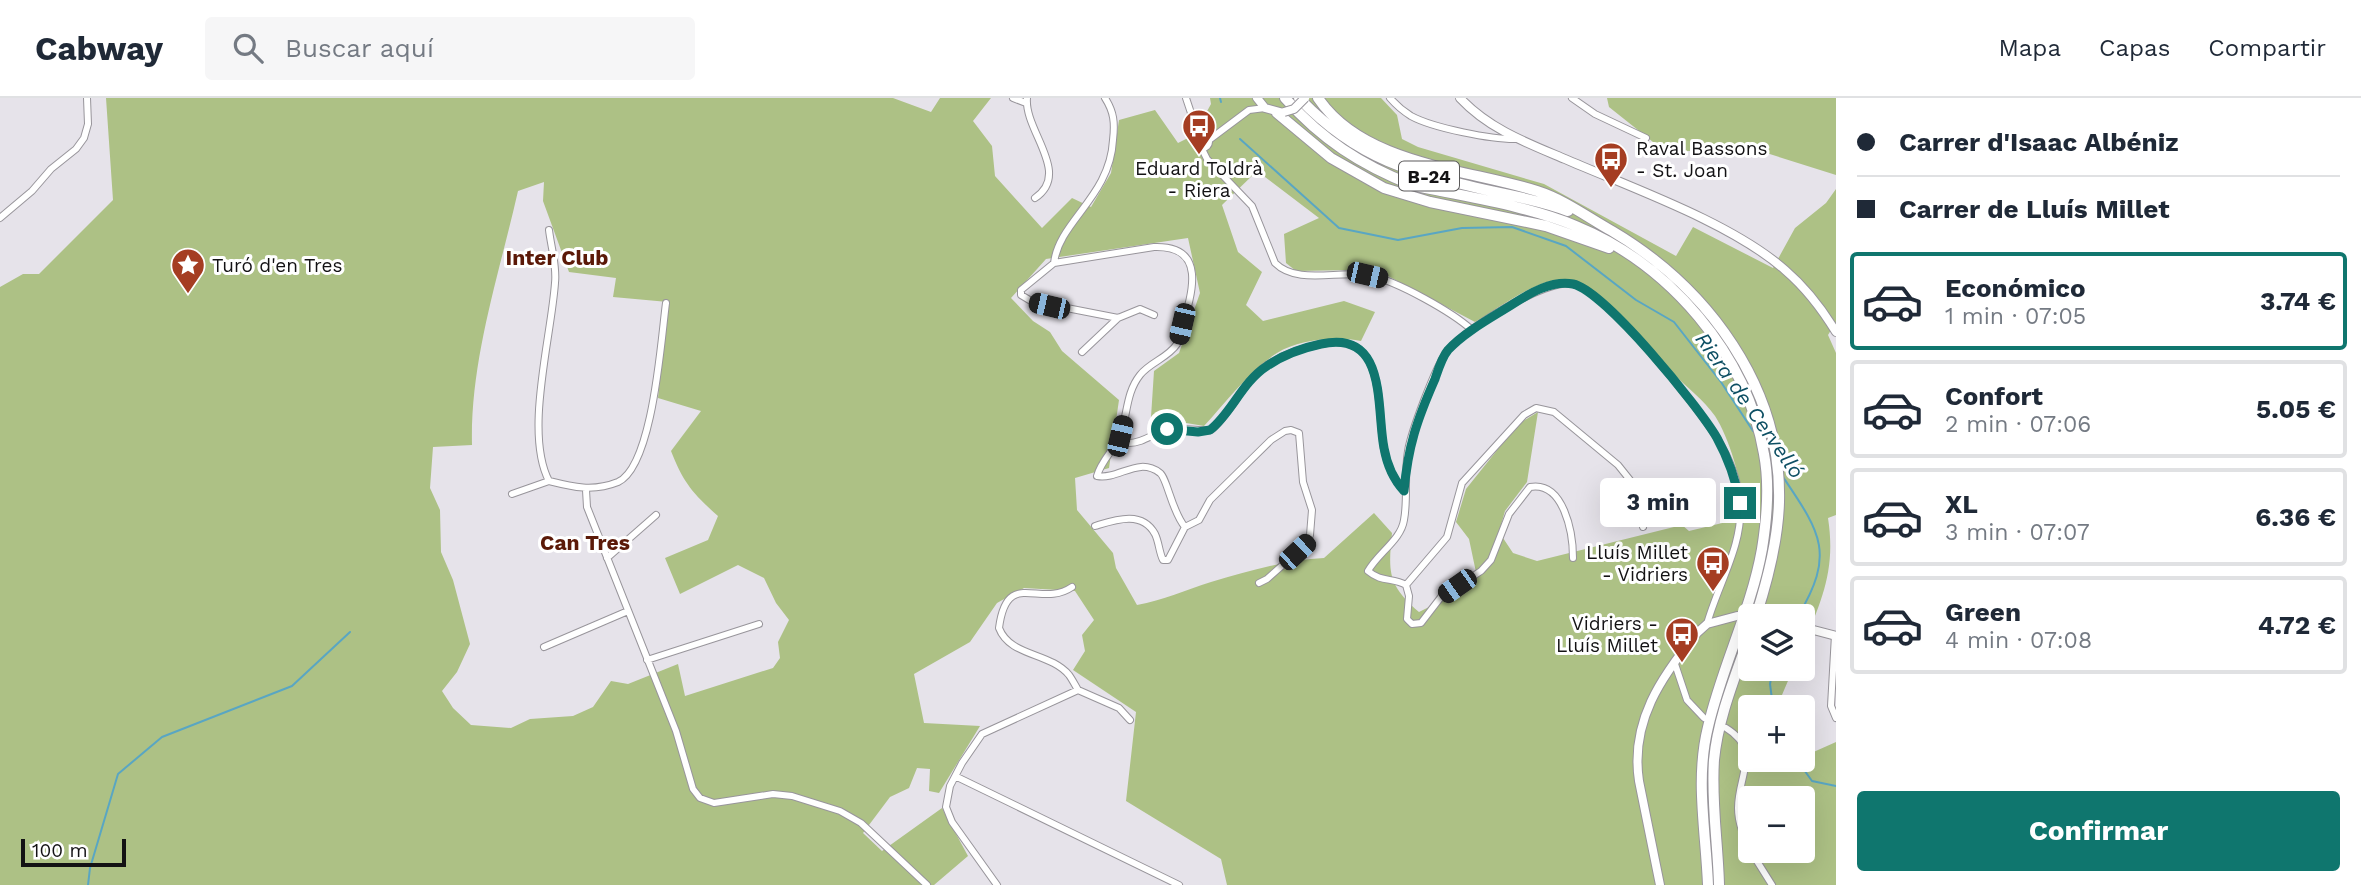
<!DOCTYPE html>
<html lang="es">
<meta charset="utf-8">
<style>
:root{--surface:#fff;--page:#f6f6f7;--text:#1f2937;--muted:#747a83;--line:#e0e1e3;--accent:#0f766e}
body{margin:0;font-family:"Work Sans",sans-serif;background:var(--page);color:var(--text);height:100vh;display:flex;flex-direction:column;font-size:26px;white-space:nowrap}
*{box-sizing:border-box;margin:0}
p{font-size:23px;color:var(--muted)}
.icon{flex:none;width:38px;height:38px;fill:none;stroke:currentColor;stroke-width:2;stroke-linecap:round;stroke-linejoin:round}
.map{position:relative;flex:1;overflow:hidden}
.side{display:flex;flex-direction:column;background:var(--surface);width:525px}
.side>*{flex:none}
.banner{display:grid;align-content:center;height:154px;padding:0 21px;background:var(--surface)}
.tools{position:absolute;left:1738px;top:506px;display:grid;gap:14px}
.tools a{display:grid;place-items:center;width:77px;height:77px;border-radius:7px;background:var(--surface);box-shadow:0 7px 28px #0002;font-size:35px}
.scale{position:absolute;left:21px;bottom:18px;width:105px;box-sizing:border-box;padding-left:7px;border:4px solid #131214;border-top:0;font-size:19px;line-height:24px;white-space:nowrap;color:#131214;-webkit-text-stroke:5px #fff;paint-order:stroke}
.end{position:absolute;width:32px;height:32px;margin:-16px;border:9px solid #0f766e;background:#fff;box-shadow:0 0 0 4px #fff}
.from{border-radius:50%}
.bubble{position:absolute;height:49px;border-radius:7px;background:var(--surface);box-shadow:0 7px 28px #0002;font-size:23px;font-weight:700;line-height:49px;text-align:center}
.car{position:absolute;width:21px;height:42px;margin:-21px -10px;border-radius:9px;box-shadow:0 0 5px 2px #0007;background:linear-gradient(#222 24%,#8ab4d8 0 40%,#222 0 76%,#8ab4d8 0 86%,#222 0)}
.banner b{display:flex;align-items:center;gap:24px;height:66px;font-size:26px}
.banner b+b{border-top:2px solid var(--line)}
.banner i{width:18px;height:18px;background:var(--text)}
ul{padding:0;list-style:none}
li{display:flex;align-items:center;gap:21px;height:98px;margin:0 14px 10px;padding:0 7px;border:4px solid var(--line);border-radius:7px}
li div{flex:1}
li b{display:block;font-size:26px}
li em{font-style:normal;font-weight:700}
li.active{border-color:var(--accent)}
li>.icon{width:63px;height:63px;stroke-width:1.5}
.primary-button{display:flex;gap:14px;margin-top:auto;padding:14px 21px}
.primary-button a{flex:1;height:80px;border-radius:7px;background:var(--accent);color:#fff;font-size:28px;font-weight:700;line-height:80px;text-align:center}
header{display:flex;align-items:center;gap:42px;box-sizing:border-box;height:98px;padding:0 35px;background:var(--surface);border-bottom:2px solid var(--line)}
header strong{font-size:33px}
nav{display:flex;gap:38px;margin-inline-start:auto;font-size:24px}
.search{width:490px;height:63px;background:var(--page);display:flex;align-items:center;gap:18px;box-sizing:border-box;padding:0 24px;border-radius:7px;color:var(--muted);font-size:26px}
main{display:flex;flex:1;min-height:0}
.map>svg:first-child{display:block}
.green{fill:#adc185;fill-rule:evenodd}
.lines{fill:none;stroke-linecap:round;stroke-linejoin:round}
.stream{stroke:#59a6c3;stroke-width:2}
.minor-casing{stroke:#98959b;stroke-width:8}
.tertiary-casing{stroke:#98959b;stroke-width:10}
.motorway-casing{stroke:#98959b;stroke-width:12}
.minor{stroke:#fff;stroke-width:6}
.tertiary{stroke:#fff;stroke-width:8}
.motorway{stroke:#fff;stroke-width:10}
.tertiary-bridge-casing{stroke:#98959b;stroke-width:10;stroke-linecap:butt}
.tertiary-bridge{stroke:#fff;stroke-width:8}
.route{stroke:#0f766e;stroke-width:9}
.labels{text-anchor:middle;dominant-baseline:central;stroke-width:6;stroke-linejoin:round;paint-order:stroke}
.shield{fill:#fff;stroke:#5a595a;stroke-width:2}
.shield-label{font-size:18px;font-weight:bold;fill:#131214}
.poi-label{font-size:19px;fill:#131214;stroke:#fff;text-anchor:start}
.neighbourhood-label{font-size:21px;font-weight:bold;fill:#5b1908;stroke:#fff}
.water-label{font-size:21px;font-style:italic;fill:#0d4f63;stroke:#fff}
</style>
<header>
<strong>Cabway</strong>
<div class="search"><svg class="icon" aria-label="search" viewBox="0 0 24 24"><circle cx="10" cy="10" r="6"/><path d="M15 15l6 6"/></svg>Buscar aquí</div>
<nav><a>Mapa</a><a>Capas</a><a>Compartir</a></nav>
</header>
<main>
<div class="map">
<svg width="1836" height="787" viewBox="0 0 1836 787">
<rect width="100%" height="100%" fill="#e6e3ea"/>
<path class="green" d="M106,0h787l38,14 9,-14h51l-18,23 19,25 3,30 47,52 30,-30 19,9 20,-34 8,-53 36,-10 23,33 16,-8 17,-31 -1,-6h171l16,17 5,24 16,8 126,37 132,72 17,-29 80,41 22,-40 31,-25 10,-14v133l-8,13 8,18v162l-8,3c8,51 -6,82 -25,127l-1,-29h-52v52l43,1 -14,33 3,5h-32v53h52l1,-17 6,11 27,-12v143h-609l-6,-26 -95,-58 10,-89 -63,-42 12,-19 -3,-16 12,-15 -19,-29 -51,-3 -27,15 -27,39 -56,32 10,49 56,3 -41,67 -10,-2 1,-22 -13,-1 -8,20 -19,9 -27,36 19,18 60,-43 26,48 -34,29h-934v-598l23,-13h16l74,-74zM1257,73l62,47 -35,16 2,29 10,8 60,-1 30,5 89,47c24,-14 67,-48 96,-42 32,6 79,70 102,93 13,14 31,27 42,43 15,23 30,74 28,102l-54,13 -7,-6 -145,36 -24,-8 -14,-21 6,-21 22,-29 11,-70 -20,12 -52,65 -10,33 13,17 8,38 -32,22 -26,13c-31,-27 -31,-39 -27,-79l-18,-20 -50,45c-38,2 -76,13 -113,24 -25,8 -48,18 -74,23l-21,-37 -3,-15 -36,-43 -2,-32 34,-10 10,-68 -57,-49 -12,-19 -17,-11 -22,-23 35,-39 142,-21 12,55 -21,60 -25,18 -3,46 53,9c22,-24 45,-55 73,-73 22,-14 59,-17 84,-12l14,-29 -31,-11 -81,20 -17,-16 16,-33 -24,-20 -16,-47zM544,84l-1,19 26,71 47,6 -3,19 55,5 -10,96 43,13 -30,40c12,31 22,43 47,65l-10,24 -43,18 15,36 58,-29 26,13 12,25 13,17 -11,22 2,16 -7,10 -88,28 -7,-32 -50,20 -17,-3 -18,26 -20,9 -43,3 -19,9 -40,-3 -18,-17 -11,-17 15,-19 13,-28 -17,-64 -12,-28 -1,-42 -10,-22 3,-41 39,-2c-2,-85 27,-170 46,-254zM1750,700h52v52h-52z
M1607,0h229v77l-79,-25 -70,1 -34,-9 -44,-35z"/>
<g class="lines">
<path class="stream" d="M1220,0l1,4
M1240,41l99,89 59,12 64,-12 50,-1 54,19 70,54 38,22 47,60 32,49
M1783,379c37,55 53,76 15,139
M1773,609l-3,-23 3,-16
M1797,662l15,21 24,5
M88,787l2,-17 28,-94 44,-37 130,-51 58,-54"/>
<g class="minor-casing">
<path id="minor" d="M1013,0l13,5
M1027,0c-3,33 45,75 8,100
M1186,0l13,39
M1390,0c6,7 13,13 21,18 22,12 82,24 107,23
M1572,0l23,16 51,24
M1197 44a6 6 0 1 1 12 0a6 6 0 1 1-12 0Z
M1209,42l40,-30 16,-2
M1202,51l5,10 45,47 23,57c23,23 66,6 96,13 26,5 81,36 101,54
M0,120l32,-27 19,-22 25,-20 8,-11 4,-14 -1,-26
M549,132c2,17 8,36 6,53 -4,56 -31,150 -6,198 24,6 44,11 69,1 35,-16 43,-142 48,-179
M1054,165c5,-42 56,-66 59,-123 2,-17 1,-28 -8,-42
M1154,217l-14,-6 -22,9 -87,-17 -10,-6v-5l33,-27 100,-16c62,-2 32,62 23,97 -9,14 -27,18 -37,31 -15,19 -12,42 -21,63 -6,13 -18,23 -22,38 22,4 41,-20 63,-3 7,5 12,39 25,54l14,-7 11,-20 61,-60 14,-9 6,-1 8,3 4,49 9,28 -2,25 -2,6 -23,22 -18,16 -8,4
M1082,254l36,-34
M1120,338l9,7c14,0 23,-9 36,-13 15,-4 31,2 46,0 21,-17 31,-48 56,-65 16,-10 35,-17 54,-21 67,-15 55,64 63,105 3,16 9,30 20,42
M586,392l1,17 89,224 17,58 7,9 14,5 59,-9 19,2 48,15 21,12 66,62
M512,396l37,-13
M1095,428c20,-6 47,-16 60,8 4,8 4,18 8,26h5l17,-33
M607,460l49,-43
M1406,487c-14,-8 -24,-2 -38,-14 10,-18 33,-31 36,-51 4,-20 0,-47 4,-69 3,-19 27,-83 38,-98 16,-23 100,-75 127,-69 33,7 125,123 144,154 11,18 21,42 23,64 4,42 -22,82 -33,122
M1406,487l41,-48 15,-54 62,-68 12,-7 18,4 64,53 12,15 13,47
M1406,487l3,11 -2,23 5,5 9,-1 20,-26 40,-26 10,-11 18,-46 21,-27c34,-6 43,46 43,71
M1072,489c-32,22 -65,-20 -73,41 11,29 51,24 70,47 3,4 6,10 9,15
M1835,537l-4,71 5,12
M544,549l84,-36
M647,562l112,-36
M1675,566l12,36 17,18
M1726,630c36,22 12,47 12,80 0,15 6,29 12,42
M957,679l222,108
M1750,752l22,35
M997,787l-45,-63 -6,-15 4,-21 12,-23 20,-29 96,-44 41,18 11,12"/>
</g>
<g class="tertiary-casing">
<path id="tertiary" d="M1257,0l8,10 15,4
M1460,0c29,31 67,45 105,61 67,29 167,64 220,111 21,18 37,39 51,62
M1802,529l34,9
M1660,787l-21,-104c-9,-59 22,-104 58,-148l10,-9 30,-8"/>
</g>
<g class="motorway-casing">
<path id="motorway" d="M1285,0c36,41 76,67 127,87 54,12 113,20 164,41 93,38 171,128 188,228 6,31 3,64 -2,95 -11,62 -40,117 -54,178 -13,52 -2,105 0,158
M1299,0c60,63 114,75 196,94 24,5 50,10 73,19
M1318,0c45,67 150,71 219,93 28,9 50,26 75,40 96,57 170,156 167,271 -1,39 -11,77 -23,114
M1277,15l54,45 53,30 46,14 116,24 63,22
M1719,787c-1,-42 -8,-83 -5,-125 4,-43 22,-85 36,-126"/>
</g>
<use href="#minor" class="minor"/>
<use href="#tertiary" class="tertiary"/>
<use href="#motorway" class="motorway"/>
<g class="tertiary-bridge-casing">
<path id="tertiary-bridge" d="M1284,14l10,-3 11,-11"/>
</g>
<use href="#tertiary-bridge" class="tertiary-bridge"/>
</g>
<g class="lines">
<path class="route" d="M1167,331l31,3 12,-2c21,-16 32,-48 57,-64 16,-11 35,-18 54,-22 67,-15 55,64 63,104 3,17 9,31 20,43 4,-45 13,-71 31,-112 3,-9 7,-22 13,-29 18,-19 43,-32 65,-46 17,-11 39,-24 60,-20 32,7 126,123 144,154 11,20 19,43 23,65"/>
</g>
<defs>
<g id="bus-pin" transform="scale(1.75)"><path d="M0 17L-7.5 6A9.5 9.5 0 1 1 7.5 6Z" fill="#a53d22" stroke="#fff"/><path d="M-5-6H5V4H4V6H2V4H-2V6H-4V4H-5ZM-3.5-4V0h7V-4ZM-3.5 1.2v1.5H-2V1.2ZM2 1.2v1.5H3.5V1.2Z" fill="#fff"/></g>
<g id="sight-pin" transform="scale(1.75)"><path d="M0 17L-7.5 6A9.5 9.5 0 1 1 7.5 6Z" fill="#a53d22" stroke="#fff"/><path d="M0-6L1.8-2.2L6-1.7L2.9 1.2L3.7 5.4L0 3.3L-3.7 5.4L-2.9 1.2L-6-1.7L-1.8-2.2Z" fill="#fff"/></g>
</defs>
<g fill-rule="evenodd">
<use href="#bus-pin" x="1199" y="28"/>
<use href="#bus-pin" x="1611" y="61"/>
<use href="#sight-pin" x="188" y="167"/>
<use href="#bus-pin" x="1713" y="465"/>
<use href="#bus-pin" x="1682" y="536"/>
</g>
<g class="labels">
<rect class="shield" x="1399" y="63.5" width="60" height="29" rx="5"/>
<g class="shield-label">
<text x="1429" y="78">B-24</text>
</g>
<g class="poi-label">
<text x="1636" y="50">Raval Bassons<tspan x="1636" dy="22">- St. Joan</tspan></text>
<text x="1199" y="70" text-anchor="middle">Eduard Toldrà<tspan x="1199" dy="22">- Riera</tspan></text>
<text x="212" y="167">Turó d'en Tres</text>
<text x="1688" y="454" text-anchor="end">Lluís Millet<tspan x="1688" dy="22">- Vidriers</tspan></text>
<text x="1658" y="525" text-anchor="end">Vidriers -<tspan x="1658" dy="22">Lluís Millet</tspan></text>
</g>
<g class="neighbourhood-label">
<text x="557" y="159">Inter Club</text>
<text x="585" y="444">Can Tres</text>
</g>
<g class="water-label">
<text transform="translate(1750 307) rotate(55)">Riera de Cervelló</text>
</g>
</g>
</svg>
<div class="tools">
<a><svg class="icon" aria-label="layers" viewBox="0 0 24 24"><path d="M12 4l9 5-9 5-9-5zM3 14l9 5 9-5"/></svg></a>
<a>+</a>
<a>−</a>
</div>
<div class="scale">100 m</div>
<i class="end from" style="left:1167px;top:331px"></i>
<i class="end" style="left:1740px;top:405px"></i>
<div class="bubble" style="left:1600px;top:380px;width:116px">3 min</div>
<i class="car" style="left:1367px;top:177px;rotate:103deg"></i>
<i class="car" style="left:1049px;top:208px;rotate:283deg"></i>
<i class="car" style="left:1182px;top:226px;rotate:193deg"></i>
<i class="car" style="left:1120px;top:338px;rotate:13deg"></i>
<i class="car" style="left:1297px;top:454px;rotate:47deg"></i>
<i class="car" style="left:1457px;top:488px;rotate:235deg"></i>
</div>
<section class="side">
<div class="banner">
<b><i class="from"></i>Carrer d'Isaac Albéniz</b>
<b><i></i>Carrer de Lluís Millet</b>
</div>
<ul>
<li class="active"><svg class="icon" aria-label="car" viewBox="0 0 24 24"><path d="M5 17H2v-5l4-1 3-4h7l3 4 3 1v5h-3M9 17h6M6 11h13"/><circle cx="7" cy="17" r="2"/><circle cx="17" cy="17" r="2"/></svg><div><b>Económico</b><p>1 min · 07:05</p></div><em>3.74 €</em></li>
<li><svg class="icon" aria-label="car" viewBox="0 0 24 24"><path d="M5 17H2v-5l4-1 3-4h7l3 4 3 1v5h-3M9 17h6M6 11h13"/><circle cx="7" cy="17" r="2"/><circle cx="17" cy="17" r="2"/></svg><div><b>Confort</b><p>2 min · 07:06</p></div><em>5.05 €</em></li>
<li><svg class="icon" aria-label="car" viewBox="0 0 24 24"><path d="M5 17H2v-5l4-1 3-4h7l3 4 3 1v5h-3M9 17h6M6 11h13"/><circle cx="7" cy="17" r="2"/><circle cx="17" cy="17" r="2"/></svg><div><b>XL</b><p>3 min · 07:07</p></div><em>6.36 €</em></li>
<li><svg class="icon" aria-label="car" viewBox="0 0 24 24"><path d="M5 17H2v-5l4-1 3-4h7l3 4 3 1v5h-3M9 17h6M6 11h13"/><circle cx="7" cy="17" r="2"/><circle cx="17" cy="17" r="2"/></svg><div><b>Green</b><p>4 min · 07:08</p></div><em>4.72 €</em></li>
</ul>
<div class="primary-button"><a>Confirmar</a></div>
</section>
</main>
